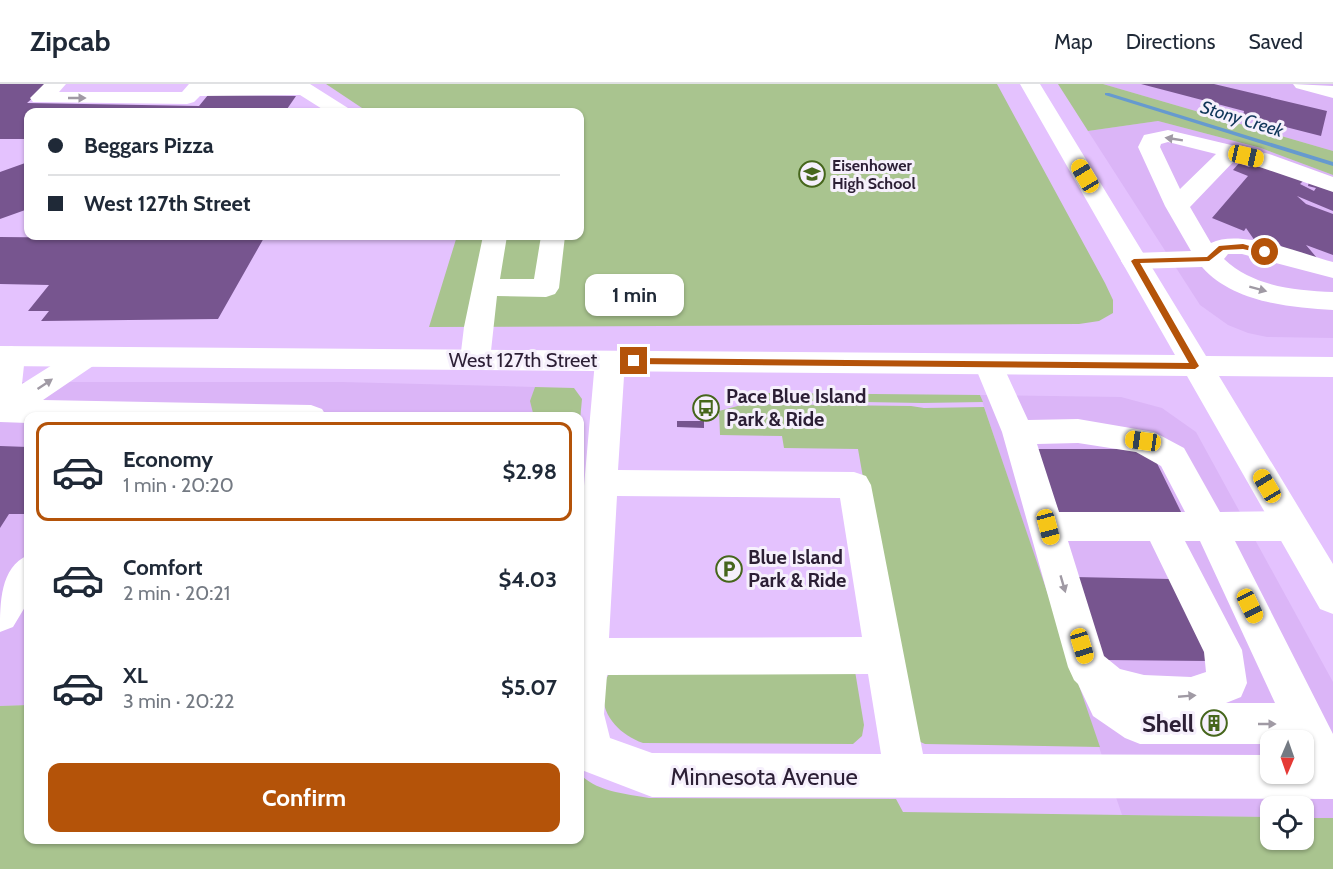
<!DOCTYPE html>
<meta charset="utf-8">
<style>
:root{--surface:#fff;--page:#f6f6f7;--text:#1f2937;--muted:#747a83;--line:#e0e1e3;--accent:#b45309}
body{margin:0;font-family:Cabin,sans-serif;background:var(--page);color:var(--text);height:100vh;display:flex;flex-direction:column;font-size:22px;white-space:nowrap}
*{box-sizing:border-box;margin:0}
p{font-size:20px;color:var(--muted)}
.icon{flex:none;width:33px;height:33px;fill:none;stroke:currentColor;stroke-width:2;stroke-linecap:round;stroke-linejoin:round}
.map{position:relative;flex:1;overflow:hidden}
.details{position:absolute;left:24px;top:328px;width:560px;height:432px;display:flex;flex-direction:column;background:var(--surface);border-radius:12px;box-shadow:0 2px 4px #0004}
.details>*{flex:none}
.banner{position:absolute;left:24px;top:24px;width:560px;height:132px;border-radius:12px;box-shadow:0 2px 4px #0004;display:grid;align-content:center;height:132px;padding:0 24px;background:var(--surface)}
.needle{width:39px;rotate:182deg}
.controls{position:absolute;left:1260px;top:646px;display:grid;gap:12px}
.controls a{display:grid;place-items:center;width:54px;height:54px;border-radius:12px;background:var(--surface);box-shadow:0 2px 4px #0004;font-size:30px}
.end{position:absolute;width:27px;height:27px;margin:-14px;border:8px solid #b45309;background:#fff;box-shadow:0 0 0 3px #fff}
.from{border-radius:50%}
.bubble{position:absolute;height:42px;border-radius:12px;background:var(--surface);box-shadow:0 2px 4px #0004;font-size:20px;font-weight:800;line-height:42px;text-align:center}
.car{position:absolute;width:18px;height:36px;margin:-18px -9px;border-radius:8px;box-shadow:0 0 4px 2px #0007;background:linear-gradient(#f5c518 24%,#345 0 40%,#f5c518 0 76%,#345 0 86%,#f5c518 0)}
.banner b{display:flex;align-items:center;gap:21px;height:57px;font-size:22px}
.banner b+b{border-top:2px solid var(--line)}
.banner i{width:15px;height:15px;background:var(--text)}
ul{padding:10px 0 0;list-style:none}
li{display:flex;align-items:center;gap:18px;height:99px;margin:0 12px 9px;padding:0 12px;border:3px solid transparent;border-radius:12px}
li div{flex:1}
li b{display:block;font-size:22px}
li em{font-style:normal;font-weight:800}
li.current{border-color:var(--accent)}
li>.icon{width:54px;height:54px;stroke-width:1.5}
.button{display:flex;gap:12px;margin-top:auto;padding:12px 24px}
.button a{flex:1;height:69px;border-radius:12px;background:var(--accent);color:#fff;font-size:24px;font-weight:800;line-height:69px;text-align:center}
header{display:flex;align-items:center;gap:36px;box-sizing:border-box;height:84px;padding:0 30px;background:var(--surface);border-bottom:2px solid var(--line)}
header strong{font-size:28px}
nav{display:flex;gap:33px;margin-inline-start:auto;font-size:21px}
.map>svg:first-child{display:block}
.built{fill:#dbb5f7;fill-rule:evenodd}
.green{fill:#a9c48f}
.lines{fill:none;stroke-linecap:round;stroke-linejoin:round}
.stream{fill:#669acf;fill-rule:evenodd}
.building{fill:#77558f}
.minor{fill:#fff;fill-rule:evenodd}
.major{fill:#fff;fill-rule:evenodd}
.oneway{fill:#a09aa4}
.route{fill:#b45309}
.labels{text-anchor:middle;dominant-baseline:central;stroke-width:6;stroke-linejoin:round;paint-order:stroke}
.far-poi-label{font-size:16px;font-weight:bold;fill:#2c1f35;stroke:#f6f0fc;text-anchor:start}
.far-water-label{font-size:18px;font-style:italic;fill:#103659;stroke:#f6f0fc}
.street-label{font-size:20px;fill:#2c1f35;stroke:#f6f0fc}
.poi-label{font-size:20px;font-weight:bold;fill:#2c1f35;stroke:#f6f0fc;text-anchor:start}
.near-poi-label{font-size:24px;font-weight:bold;fill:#2c1f35;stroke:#f6f0fc;text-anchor:end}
.near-street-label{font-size:24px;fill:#2c1f35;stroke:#f6f0fc}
</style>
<header>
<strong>Zipcab</strong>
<nav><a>Map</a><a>Directions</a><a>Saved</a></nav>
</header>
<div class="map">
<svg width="1333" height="785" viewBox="0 0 1333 785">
<rect width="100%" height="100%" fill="#e4c2fe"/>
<path class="built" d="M1103,0h230v67z
M1158,37l103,27 72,27v163l-66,-1 -19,-4 -20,-8 -28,-20 -112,-174z
M0,298h342l193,5 -4,14 3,16h-506v288l-28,1z
M980,311l141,2 41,11 34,24 137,250v136h-29v-11h-34v10l-148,-2zM1270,657h34v33h-34z"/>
<path class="green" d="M326,0h671l108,199 8,17v13l-14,8 -20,3 -650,3 28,-91h122v-124h-211z
M1058,0h45l230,67v24l-72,-27 -103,-27 -70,10z
M535,303l39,1 8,11 -3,32v-14h-45l-4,-16z
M766,309l214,2 3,7 -61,1 -176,-3z
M745,320l166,2 13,2 60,-1 116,340 -175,-3 -9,-4 -19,-69 -39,-222 -74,-1 -2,-12 -62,-1 -1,-24z
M855,587l9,54 -2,11 -9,8 -210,-1c-30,-10 -52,-41 -33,-71z
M28,621v135h551v-68c13,19 48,22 70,26l247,1 7,13 367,5v23h34v-22h29v51h-1333v-163z"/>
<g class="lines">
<path class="stream" d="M1105,9h4l224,69v4l-228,-71z"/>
</g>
<path class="building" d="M0,0h48l-21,19 172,3 9,-11 88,1 -11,16h-257v27h-28z
M1141,0h73l113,27 -6,25 -78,-20 1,-5z
M28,78v47l-28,10v-47z
M1239,79l10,4 4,-4 50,18 -3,3 14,7 2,-3 -8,-2 1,-5 24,10v20l-36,-15 9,8 27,10v41l-27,-10 11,13h-27l-12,-16 -23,-1 -9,-13 -2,3 -32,-13 36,-42 -15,-6z
M105,152h160l-47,83 -177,2 8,-10h-21l21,-26 -49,-1v-47l103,1z
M677,337h27v7l-27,-1z
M0,362l28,1v67h-19l-9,14z
M1035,365h115l33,67 -123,-1z
M1074,493l96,2 39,82 -106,-1z"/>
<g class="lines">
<path class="minor" d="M44,0h22l-7,8h123l7,-8h121l38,24 3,4h-24l-27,-17 -100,1 -6,6 -7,2 -154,-2 -3,-4z
M1293,0l40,2v12l-37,-10z
M1168,46l101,24 64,23v15l-97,-33 -46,48 21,36c29,-15 91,11 122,19v16l-91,-24h-14l-4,5c30,28 70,31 109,33v18c-44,-3 -99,-7 -131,-43l-68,2 -9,-2 -4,-6 4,-6 9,-2 57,-2 -26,-45 -27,-59 6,-12zM1168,58l48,12 -36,35 -20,-42 1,-3z
M483,152h24l-7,43h34l7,-43h24l-6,52 -4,6 -9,3 -49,-1 -7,64 -5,7 -10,3 -10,-3 -5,-7 4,-33z
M11,262l10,3 4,7 -3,28 54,-34 10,-3 10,3 4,7 -4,7 -53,36 268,5 11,4 5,8h-299v6l-28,-1v-72z
M610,267l10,3 5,7 -7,109 236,2 12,4 5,9 52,269 347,1v19h34v-33h-34v3h-130l-15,-6 -32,-22 -15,-32 -4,-4 -6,-13 -66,-235 -28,-68 5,-7 10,-3 10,3 29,63 50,-1 76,13 30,16 36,64 71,-1 12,5 5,10 -5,10 -12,5h-56l98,193v65l-681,-2 -73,-28v-226l16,-182 5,-7zM1078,359l58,9 25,14 24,46h-126l-22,-68zM617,412l223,2 22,139 -253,1zM1068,457h82l54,111 2,20 -15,5 -47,-2 -24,-6 -16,-13zM1185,457h15l75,162h-49l15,-6 6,-14 -5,-33zM868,590l13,80 -229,-1 -42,-15 -6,-24 3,-39z
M28,471v47l-15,25 -13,5c0,-30 0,-64 28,-77z"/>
<path class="major" d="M1020,0h20l166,272 127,1v20l-114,-1 114,188v50l-13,-5 -133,-233 -1187,-10v-20l1175,9z"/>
</g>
<defs><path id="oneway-solid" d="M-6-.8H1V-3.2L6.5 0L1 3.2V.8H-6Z" transform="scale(1.5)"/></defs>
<g class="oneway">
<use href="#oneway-solid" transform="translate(77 14)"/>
<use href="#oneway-solid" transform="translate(1174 55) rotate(-171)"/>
<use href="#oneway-solid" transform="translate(1258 205) rotate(15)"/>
<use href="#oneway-solid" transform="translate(45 300) rotate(-34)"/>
<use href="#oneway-solid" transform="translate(1063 500) rotate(74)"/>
<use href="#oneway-solid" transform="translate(1187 612) rotate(-5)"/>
<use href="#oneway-solid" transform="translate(1267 640)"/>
</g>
<path class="route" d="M1243,160l26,8 -4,2 -22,-5 -20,1 -14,11 -69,2 59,103 -4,3 -561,-5 -4,-3 4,-3 555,5 -58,-102 3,-2 73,-2 12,-11z"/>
<defs>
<g id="school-ring" transform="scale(1.35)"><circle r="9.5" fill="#f6f0fc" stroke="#46661c" stroke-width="1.5"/><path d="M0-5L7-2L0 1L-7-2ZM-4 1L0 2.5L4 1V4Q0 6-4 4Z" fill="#46661c"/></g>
<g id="bus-ring" transform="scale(1.35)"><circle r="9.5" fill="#f6f0fc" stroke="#46661c" stroke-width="1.5"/><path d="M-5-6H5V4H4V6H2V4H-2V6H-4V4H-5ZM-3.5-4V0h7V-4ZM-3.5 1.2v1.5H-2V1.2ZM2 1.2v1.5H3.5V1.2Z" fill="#46661c"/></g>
<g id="parking-ring" transform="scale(1.35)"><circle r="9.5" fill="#f6f0fc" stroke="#46661c" stroke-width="1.5"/><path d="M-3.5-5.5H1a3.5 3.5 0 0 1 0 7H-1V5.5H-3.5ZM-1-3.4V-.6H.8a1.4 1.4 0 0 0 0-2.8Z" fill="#46661c"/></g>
<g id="building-ring" transform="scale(1.35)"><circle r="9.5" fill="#f6f0fc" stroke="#46661c" stroke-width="1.5"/><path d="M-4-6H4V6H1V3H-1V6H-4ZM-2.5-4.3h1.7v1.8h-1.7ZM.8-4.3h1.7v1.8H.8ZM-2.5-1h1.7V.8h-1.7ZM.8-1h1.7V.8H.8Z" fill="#46661c"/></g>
</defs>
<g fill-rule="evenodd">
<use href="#school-ring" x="812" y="90"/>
<use href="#bus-ring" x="706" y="324"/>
<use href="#parking-ring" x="729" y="485"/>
<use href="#building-ring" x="1214" y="639"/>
</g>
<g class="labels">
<g class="far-poi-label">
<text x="832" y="81">Eisenhower<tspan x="832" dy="18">High School</tspan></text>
</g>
<g class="far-water-label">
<text transform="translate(1242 35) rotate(17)">Stony Creek</text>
</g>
<g class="street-label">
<text x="523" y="276">West 127th Street</text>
</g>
<g class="poi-label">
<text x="726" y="312">Pace Blue Island<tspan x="726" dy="23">Park &amp; Ride</tspan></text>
<text x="748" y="473">Blue Island<tspan x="748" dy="23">Park &amp; Ride</tspan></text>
</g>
<g class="near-poi-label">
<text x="1194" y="639">Shell</text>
</g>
<g class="near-street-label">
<text x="764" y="692">Minnesota Avenue</text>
</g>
</g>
</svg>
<div class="controls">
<a><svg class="needle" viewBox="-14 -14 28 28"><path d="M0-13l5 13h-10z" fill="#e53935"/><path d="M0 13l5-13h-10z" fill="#747a83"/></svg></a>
<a><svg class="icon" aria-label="locate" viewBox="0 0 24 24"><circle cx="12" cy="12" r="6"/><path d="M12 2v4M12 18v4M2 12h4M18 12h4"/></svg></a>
</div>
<i class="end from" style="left:1265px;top:168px"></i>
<i class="end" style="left:634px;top:277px"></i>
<div class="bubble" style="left:585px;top:190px;width:99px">1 min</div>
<i class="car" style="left:1246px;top:72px;rotate:103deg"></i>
<i class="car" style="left:1085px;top:92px;rotate:329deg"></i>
<i class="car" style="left:1143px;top:357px;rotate:278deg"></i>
<i class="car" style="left:1267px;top:402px;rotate:329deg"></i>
<i class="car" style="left:1048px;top:443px;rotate:165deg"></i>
<i class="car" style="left:1250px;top:522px;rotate:154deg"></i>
<i class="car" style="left:1082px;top:562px;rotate:163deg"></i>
<div class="banner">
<b><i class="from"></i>Beggars Pizza</b>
<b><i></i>West 127th Street</b>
</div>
<section class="details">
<ul>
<li class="current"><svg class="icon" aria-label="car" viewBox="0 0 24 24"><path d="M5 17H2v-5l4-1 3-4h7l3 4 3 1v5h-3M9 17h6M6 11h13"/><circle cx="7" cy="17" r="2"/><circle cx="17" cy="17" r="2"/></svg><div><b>Economy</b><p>1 min · 20:20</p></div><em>$2.98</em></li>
<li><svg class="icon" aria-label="car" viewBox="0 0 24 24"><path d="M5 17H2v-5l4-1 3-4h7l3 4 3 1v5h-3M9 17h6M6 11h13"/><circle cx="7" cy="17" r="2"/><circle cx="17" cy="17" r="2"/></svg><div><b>Comfort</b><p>2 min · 20:21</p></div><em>$4.03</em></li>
<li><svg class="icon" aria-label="car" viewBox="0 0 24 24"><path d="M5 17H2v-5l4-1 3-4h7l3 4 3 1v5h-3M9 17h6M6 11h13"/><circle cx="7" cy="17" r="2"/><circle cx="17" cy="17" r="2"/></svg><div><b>XL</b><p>3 min · 20:22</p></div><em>$5.07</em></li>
</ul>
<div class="button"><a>Confirm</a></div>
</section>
</div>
